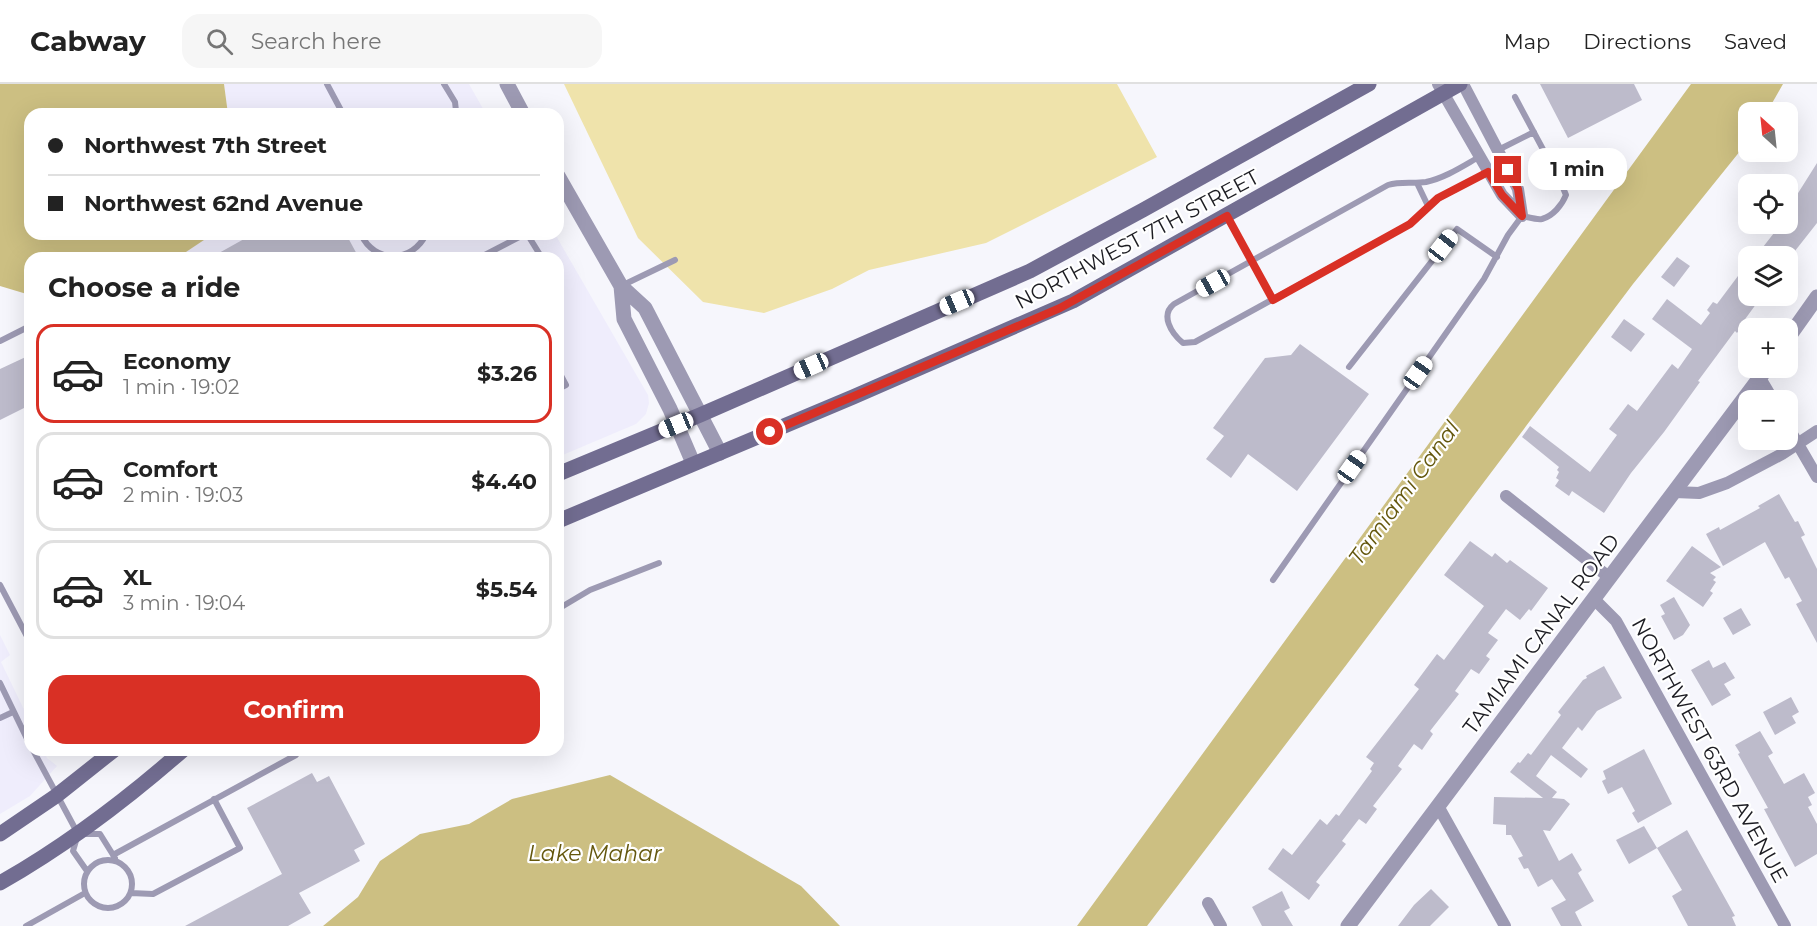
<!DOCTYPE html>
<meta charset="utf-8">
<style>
:root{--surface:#fff;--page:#f6f6f6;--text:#222;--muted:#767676;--line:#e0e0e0;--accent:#d93025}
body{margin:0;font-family:Montserrat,sans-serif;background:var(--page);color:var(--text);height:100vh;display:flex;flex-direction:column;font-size:22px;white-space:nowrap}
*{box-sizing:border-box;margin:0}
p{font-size:20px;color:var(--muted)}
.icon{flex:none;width:33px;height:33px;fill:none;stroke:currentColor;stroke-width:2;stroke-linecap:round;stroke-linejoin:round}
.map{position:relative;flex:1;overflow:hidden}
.sheet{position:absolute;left:24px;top:168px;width:540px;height:504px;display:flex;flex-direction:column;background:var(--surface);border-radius:18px;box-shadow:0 6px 24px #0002}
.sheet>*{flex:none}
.hud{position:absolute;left:24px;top:24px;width:540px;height:132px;border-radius:18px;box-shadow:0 6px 24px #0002;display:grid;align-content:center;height:132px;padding:0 24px;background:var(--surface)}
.needle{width:39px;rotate:333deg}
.controls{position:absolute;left:1738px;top:18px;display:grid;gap:12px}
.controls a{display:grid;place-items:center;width:60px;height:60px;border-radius:12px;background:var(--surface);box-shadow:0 6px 24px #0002;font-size:30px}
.end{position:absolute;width:27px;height:27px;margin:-14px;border:8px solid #d93025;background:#fff;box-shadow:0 0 0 3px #fff}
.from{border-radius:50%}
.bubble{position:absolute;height:42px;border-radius:18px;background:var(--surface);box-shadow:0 6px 24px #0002;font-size:20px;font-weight:700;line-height:42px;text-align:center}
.car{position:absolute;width:18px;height:36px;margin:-18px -9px;border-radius:8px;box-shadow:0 0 4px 2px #0007;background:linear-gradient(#fff 24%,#345 0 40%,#fff 0 76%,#345 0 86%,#fff 0)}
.hud b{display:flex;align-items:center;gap:21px;height:57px;font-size:22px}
.hud b+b{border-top:2px solid var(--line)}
.hud i{width:15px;height:15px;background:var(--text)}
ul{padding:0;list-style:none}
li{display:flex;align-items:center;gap:18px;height:99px;margin:0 12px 9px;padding:0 12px;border:3px solid var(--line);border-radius:18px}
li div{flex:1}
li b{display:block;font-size:22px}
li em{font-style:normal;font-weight:700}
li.current{border-color:var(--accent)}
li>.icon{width:54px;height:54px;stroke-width:1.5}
h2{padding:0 24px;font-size:27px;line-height:72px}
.cta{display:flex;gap:12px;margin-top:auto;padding:12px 24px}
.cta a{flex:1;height:69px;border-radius:18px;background:var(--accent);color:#fff;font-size:24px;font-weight:700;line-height:69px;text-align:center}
header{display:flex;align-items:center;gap:36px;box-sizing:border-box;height:84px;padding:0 30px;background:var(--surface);border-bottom:2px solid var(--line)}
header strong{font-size:28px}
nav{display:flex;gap:33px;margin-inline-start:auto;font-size:21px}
.search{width:420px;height:54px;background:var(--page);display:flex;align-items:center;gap:15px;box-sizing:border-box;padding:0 21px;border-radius:18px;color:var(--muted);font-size:22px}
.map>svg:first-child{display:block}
.built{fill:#efedfc}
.green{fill:#efe3ab}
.water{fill:#ccbf82}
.building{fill:#bdbbcb}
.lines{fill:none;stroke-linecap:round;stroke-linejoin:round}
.service{stroke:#9d9ab3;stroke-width:6}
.minor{stroke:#9d9ab3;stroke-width:12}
.tertiary{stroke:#9d9ab3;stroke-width:15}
.secondary{stroke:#726d91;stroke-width:15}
.route{stroke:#d93025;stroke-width:8}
.labels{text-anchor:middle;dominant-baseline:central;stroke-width:4.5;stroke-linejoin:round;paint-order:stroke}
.street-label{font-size:21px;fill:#1c1c22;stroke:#fff}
.water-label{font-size:22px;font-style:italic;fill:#64570d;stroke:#fff}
</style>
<header>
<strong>Cabway</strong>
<div class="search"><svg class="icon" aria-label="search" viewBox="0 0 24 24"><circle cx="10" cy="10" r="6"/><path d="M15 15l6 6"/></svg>Search here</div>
<nav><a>Map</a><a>Directions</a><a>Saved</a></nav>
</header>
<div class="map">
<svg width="1817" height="842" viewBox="0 0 1817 842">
<rect width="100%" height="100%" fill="#f6f6fc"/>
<path class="built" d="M224,0h245l17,30h-258z
M213,150h342l93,161 1,8 -3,11 -10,10 -78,33v-199h-381z
M0,551l10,20 -9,7 29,60v28h14l3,8 10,8 -27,30 -30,18z"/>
<path class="green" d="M564,0h553l40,73 -171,86 -117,27 -37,19 -68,24 -61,-11 -65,-64z"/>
<path class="water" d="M0,0h224l4,30h-198v120h183l-36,24h-147v37l-30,-9z
M1691,0h92l-16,28h-18v28l-116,144 -286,380 -200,262h-70z
M610,691l191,111 39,40h-517l35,-29 22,-36 40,-27 49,-10 43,-25z"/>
<path class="building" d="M1540,0h94l8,16 -74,38z
M1817,79v60l-26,33h-35l25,-32h7v-15z
M253,150h93l13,24h-149z
M1677,173l13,9 -16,21 -13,-10z
M1738,192l11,8v12h13l-19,26 1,1 -7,10 -2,-2 -37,50 2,1 -36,50 -33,41 -27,40 -32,-22 -3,5 -14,-10 4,-6 -3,-2 3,-6 -2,-2 2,-3 -37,-30 8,-11 60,46 27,-37 -8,-6 19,-25 9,7 35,-47 6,5 14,-20 -40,-30 15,-20 34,26 9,-12 -3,-3 6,-8 4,2z
M1624,235l21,15 -14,18 -20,-15z
M1300,260l69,50 -72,97 -49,-37 -17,24 -25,-19 18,-23 -11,-8 52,-70 26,-3z
M30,271v50l-30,15v-51z
M1779,410l16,28 3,-1 7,14 -4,2 16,32v74l-21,-39 6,-3 -13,-24 -4,2 -20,-37 -42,24 -17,-32 13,-7 1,3 40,-22 -2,-2z
M1470,457l22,16 3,-4 12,10 3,-3 38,28 -17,23 -2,-2 -9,11 -14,-11 -18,24 10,7 -12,16 4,3 -11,15 -8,-5 -16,22 4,3 -29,37 3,3 -11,16 -8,-6 -16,22 4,3 -29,37 4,3 -11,15 -7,-5 -17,22 4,3 -30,38 4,3 -11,15 -41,-31 15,-21 9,7 28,-36 7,6 9,-11 3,2 33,-45 -2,-2 4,-6 -8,-6 53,-68 -5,-4 23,-31 7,6 40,-54 -40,-31z
M1692,462l29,21 -11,6 6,4 -3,3 3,2 -6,9 3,2 -10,14 -37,-26z
M1674,513l16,28 -7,10 -9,5 -13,-24 4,-2 -5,-9z
M1741,524l10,17 -18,10 -10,-17z
M1709,576l4,8 12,-6 10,16 -11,6 7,11 -19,11 -21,-36z
M1604,582l18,32 -25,13 -15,20 -4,-4 -16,21 26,21 -7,9 -30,-23 -15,21 21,16 -5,6 12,1 6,5 -20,27 -7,-1 16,31 13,-8 10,17 -4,3 16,28 -19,11 7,14h-21l-10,-18 15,-8 -14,-21 -14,8 -10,-19 -4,1 -6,-11 5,-2 -12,-21h-5v-10l-13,-1 1,-27 49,1 -33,-26 8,-10 2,1 8,-10 3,2 30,-40 -3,-3 25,-32 4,-2 -1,-2z
M1791,613l8,15 -7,4 4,7 -21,12 -12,-23z
M1760,647l13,22 -5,3 16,28 20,-11 11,20 -7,4 4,8 -4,2 9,17v30l-22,13 -31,-58 4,-1 -30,-54 2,-1 -5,-8z
M1644,665l28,55 -34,19 -6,-10 3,-2 -13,-24 -14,7 -6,-13 4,-2 -3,-8z
M312,689l5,9 12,-6 36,68 -11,6 6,11 -61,32 12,20 -23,13h-103l97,-52 -35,-66z
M1644,742l13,22 -28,16 -13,-24z
M1687,746l48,86 -3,1 4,9h-48l-16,-30 10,-6 -25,-42z
M1431,805l18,18 -19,19h-32l16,-21z
M1282,807l8,17 -6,3 9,15h-31l-10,-19z"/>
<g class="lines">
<path class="service" d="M327,0l16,30
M444,0l11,18 1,9 -3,3
M1498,66l36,-18
M1479,73c-16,9 -34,21 -53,25 -13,2 -25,-1 -38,3l-214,119c-14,11 -3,29 9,39l12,-1 215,-118 29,-26 49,-26
M1417,99l11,23
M1227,133l46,83
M361,150c13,30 52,29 65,0
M479,174l44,-23 6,2 13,21
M621,202l54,-26
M0,257l30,-15
M1349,283l108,-138 40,28
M558,286l8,15 -8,4
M1273,496l211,-301 24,-44 14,-19c6,1 14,4 20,3 11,-3 20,-14 24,-24l-5,-12 -46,-86
M0,501l30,57
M558,525l32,-19 69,-27
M0,599l30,62
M0,634l13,-6
M33,666l45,84 -5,17 14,20
M84,750h16l15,24
M113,771l183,-100 -2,-5
M84 800a24 24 0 1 1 48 0a24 24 0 1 1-48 0Z
M131,809l22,1 87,-46 -26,-49
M26,842l59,-33"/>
<path class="minor" d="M1438,0l64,111 20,21
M1463,0l55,105 4,26
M1760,294l13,22
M1788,343l29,50
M1675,408l24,1 28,-10 55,-29 35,-23
M1506,412l104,82
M1594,515l22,22 169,305
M1438,722l67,120
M1208,819l13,23"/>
<path class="tertiary" d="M507,0l16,30
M558,92l63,110 24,22 75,145
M621,202l3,33 46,90 23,54
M1788,254l29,-41
M1348,842l419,-558"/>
<path class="secondary" d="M558,390l142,-59 330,-144 113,-61 226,-126
M558,437l295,-124 220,-96 387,-217
M0,750l56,-38 58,-46
M0,799c67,-38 126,-83 183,-133"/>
</g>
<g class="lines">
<path class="route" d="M770,348l290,-124 167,-92 46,84 137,-76 28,-26 50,-26 14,23 20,21 -4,-27 -10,-19"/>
</g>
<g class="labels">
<g class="street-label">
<text transform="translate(1137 155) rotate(-28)">NORTHWEST 7TH STREET</text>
<text transform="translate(1541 550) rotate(-53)">TAMIAMI CANAL ROAD</text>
<text transform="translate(1710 666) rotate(61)">NORTHWEST 63RD AVENUE</text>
</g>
<g class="water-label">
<text transform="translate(1404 409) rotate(-54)">Tamiami Canal</text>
<text x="595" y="769">Lake Mahar</text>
</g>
</g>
</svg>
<div class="controls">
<a><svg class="needle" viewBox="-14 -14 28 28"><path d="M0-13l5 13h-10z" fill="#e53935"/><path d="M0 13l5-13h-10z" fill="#767676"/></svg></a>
<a><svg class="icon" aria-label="locate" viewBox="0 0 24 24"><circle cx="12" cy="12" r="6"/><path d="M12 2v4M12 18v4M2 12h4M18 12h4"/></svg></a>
<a><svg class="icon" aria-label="layers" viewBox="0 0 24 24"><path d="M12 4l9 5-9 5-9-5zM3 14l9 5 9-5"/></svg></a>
<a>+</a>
<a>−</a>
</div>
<i class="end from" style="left:770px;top:348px"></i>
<i class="end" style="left:1508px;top:86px"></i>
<div class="bubble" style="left:1528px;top:64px;width:99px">1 min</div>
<i class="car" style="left:1443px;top:162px;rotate:38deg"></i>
<i class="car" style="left:1213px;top:199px;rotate:241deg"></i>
<i class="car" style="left:957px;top:218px;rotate:247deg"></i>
<i class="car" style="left:811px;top:282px;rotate:246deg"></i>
<i class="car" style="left:1418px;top:289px;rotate:35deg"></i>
<i class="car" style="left:676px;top:341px;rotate:248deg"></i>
<i class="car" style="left:1352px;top:383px;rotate:35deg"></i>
<div class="hud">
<b><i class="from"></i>Northwest 7th Street</b>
<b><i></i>Northwest 62nd Avenue</b>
</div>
<section class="sheet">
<h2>Choose a ride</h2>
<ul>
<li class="current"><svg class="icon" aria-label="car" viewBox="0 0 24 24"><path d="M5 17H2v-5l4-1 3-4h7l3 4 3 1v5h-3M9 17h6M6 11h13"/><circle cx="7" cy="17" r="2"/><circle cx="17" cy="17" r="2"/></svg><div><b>Economy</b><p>1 min · 19:02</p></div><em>$3.26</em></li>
<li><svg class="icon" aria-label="car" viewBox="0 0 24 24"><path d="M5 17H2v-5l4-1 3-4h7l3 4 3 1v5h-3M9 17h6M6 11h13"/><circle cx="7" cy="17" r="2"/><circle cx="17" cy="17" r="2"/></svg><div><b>Comfort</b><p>2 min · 19:03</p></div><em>$4.40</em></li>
<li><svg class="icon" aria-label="car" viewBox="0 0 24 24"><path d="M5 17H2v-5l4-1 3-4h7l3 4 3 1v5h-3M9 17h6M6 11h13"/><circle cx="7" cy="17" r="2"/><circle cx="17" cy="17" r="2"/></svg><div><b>XL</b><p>3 min · 19:04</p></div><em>$5.54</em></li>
</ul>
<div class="cta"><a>Confirm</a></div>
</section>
</div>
